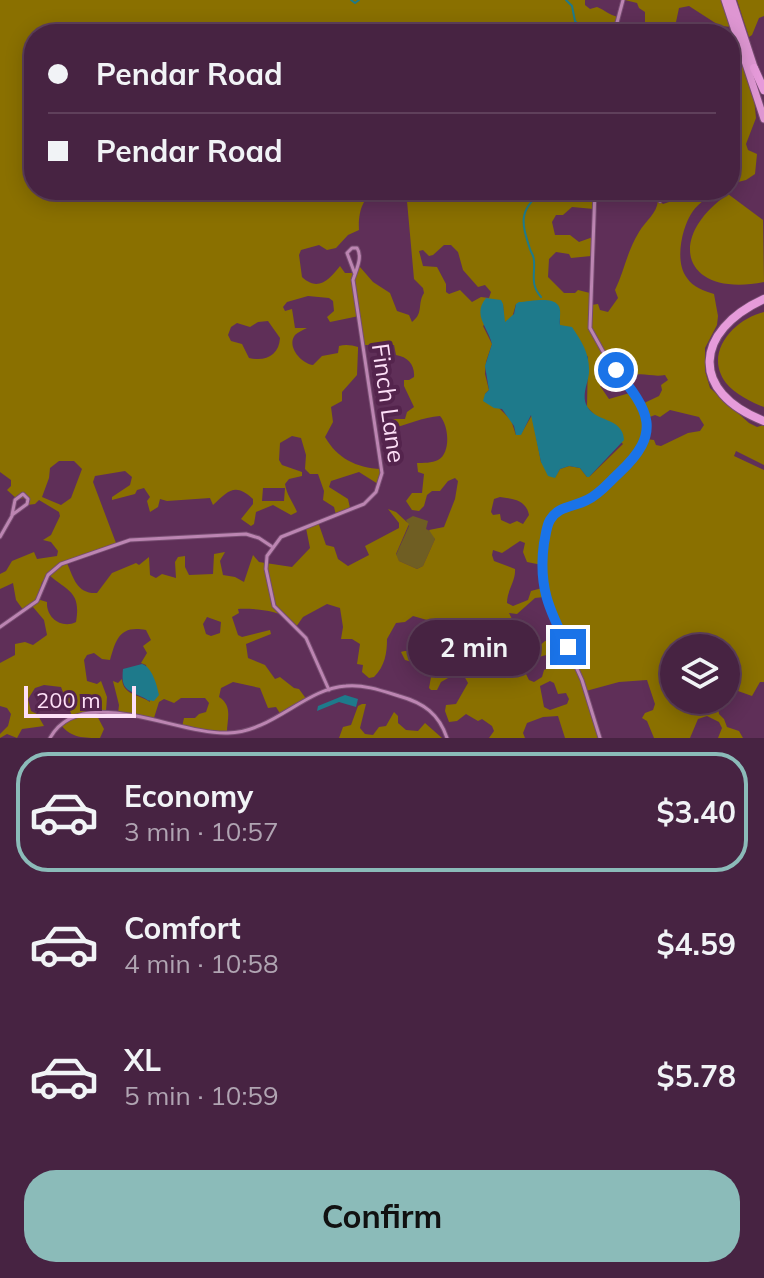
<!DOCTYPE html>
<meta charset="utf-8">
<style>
:root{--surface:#472342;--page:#512f4d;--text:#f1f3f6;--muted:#b0a4b2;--line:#5f405b;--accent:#8bbbb9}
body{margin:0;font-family:Mulish,sans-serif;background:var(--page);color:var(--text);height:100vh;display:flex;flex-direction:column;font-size:30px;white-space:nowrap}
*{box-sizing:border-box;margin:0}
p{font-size:26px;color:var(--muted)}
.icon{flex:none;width:44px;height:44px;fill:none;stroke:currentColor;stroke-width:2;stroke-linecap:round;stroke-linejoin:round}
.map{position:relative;height:738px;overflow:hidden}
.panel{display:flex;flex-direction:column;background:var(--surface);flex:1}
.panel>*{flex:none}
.guide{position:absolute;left:24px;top:24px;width:716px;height:176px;border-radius:32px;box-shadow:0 4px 20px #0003,0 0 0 2px var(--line);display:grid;align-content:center;height:176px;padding:0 24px;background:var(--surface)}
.controls{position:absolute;left:660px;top:634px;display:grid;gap:16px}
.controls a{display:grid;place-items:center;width:80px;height:80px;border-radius:50%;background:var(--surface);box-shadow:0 4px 20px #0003,0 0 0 2px var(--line);font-size:40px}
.scale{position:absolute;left:24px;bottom:20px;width:112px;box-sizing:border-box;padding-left:8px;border:4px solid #fddff7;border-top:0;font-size:22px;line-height:28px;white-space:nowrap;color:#fddff7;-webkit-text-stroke:6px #54244d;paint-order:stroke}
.end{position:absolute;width:36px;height:36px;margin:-18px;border:10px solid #1a73e8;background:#fff;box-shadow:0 0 0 4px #fff}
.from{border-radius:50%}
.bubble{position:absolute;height:56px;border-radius:28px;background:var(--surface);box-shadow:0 4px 20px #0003,0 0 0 2px var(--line);font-size:26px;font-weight:700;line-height:56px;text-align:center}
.guide b{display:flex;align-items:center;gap:28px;height:76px;font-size:30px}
.guide b+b{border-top:2px solid var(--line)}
.guide i{width:20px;height:20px;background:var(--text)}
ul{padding:14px 0 0;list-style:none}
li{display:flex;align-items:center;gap:24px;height:120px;margin:0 16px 12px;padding:0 8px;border:4px solid transparent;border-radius:32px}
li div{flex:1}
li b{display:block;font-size:30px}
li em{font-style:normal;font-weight:700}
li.selected{border-color:var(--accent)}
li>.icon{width:72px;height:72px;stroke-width:1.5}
.primary-button{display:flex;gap:16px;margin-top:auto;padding:16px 24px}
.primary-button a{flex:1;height:92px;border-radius:32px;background:var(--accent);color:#111;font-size:32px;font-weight:700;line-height:92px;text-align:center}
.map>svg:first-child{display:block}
.green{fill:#6f5e23}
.forest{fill:#8a7000;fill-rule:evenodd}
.water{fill:#1e7a8b}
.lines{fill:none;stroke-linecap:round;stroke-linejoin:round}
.stream{stroke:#1e7a8b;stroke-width:2}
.minor-casing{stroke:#774d71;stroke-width:5}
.trunk-casing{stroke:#774d71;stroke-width:9}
.motorway-casing{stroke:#774d71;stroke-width:10}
.minor{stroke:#bc85b2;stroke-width:3}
.trunk{stroke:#de96d2;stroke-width:7}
.motorway{stroke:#e69bda;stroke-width:8}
.route{stroke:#1a73e8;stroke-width:10}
.labels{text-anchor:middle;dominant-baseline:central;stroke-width:8;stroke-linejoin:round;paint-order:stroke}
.street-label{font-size:24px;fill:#fddff7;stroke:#54244d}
</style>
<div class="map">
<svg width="764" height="738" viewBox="0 0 764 738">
<rect width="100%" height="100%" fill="#5f2f58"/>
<path class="green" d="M413,516l15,5 -2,8 6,3 3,7 -12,27 -6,3 -18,-8 -3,-6 13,-29 -3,-6z"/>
<path class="forest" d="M0,0h585v5l5,4 7,-2c8,3 12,8 21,10l-5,17h-579v156h346c-18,4 -22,24 -21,40l-11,5 -12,13 -9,2 -8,-5 -18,5 -2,5 3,22c16,15 27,3 38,-11l5,7h7l8,-6 13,15 17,11 7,18 12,4 3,7c12,-9 5,-18 12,-29l-1,-5 -9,-9 -8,-89h189l-1,19 -22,-2 -9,8h-7l-4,7 3,13h15l9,7 14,-5 -2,19 -20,2 -2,-4 -13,-2 -7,7 -1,18 16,16h11l3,-3 12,3 1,12 7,-1 2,6 8,2 10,-14 -3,-8c9,-18 12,-39 24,-58 7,-12 18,-18 19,-32l5,4 12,-4 4,-6 7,-4h31c-8,6 -18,13 -24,21 -11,15 -19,51 -6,67 6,9 17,13 27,16l4,22 -1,9 -12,23v23l5,17 39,35 8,4 7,-2v40l-28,-14 -2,5 30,14v212h-4l-8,14 -14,-5 -12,1v-44h-52v52l3,5c13,6 22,6 31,-5h9l2,14 5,5 3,8 12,4 4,7h-25l4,-10 -3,-6 -12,-6 -9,3 -8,19h-36l-7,-17 -5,-3 3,-5 8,-3 2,-6 -8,-24 -28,2 -33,9 14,47h-35l-7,-22 -15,1 -16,6 -4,10 2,5h-36l5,-7 -2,-5 -10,-7 -4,2 -12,-7 -9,7 -8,1 -4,-11 1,-6 10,-1 12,-21 -5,-9 -6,-1 -16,9 -4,8h-6l-2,-2 3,-16 -13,-8 -14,-4 -4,-8c5,-2 9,0 14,-1 8,-3 14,-23 12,-31l-14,-4 -8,6 -9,1 -9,16c0,14 -2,27 -13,38l-5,1 -7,-6 1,-7 -6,-1 3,-20 -8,-5h-11l2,-12 -3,-19 -13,-4 -24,13 -7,10c-5,-3 -11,-11 -17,-13 -7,-4 -33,-6 -41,-5l1,4 -7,4 6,18 4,2 28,-7 1,4 -25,10 2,14 17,7 10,14 5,-2 14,11 5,1 8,11 -26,15 -5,-8 -8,1 -8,-20 -27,-6 -12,6 -2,9c14,9 8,22 8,35l-45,-5 2,-9h11l4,-4 7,-2 3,-9 -4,-5h-24l-7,5 -10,-4 -5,3 -6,19 -35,-7 1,-9 -6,-24 5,2 4,-4c1,16 16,15 28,23l-4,-37 -5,-2 6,-10 -4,-7 8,-6 -5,-10c-27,-5 -30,10 -36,30l-8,-1 -8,-6 -7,2 -3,5 3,21 10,3 4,-3 6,16 -1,14 -11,1 9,17 -4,9c-16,0 -29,0 -39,-13l11,-9 -11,-29 -17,-2 -9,3 -7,11 3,12 6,3 7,12 -22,3 -5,9 -10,-4 -7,4v-4l8,-8 3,-12 -4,-6 -7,-2v-43l15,-8v-11l10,-2 8,3 14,-10 -3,-15 -11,-13 -9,4 -8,-11 -3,-17 -13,6v-15l6,-3 6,-10 22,-9 3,7 20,-3 1,-5 -7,-9 -8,-2 8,-5 9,-19 -1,-4 -20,-12 -4,4 -8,1 -2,-7 -8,1 -10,-9 4,-4v-6l-11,-8zM444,245h7l7,7 5,18 15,17 7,-2 6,7 -2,6 -8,-1 -9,5 -12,-12 -11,4 -3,-2v-8l-9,-17 -14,-1 -4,-15 4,-1 6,6 4,-1zM308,296l21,2 4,3 1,10 -7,6 3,5 29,-6 5,29h30l2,10c12,2 19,10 18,22l-5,3h-5v6l10,21 -7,5 -2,7h-13l-5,5 3,5c16,-4 33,-12 50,-13 9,10 11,37 -2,44 -6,3 -15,3 -21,3l1,9 6,2 -2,19h-10l-6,8 6,9 7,1 5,-5 3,-11 5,-4h8l8,-10 7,-3 3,3 -3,18 -11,28 -15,3 6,9 -12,27 -6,3 -18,-8 -3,-7 13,-30 -13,-12 -8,-3 11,14v5l-34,18 4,9 -21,11 -10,-7 -4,-12 -8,-2 -8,-23 -12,6 4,20 -18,19 -33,-5 -6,-7 -9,27 -9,-5 -12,-2 -3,-14 5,-9 -11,2 -1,20 -24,1 -4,-8v-11l-7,1 -3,5 1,16 -14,-4 -6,4 -6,-3 -1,-18 -10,8 -3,-2 -24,10 -15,20c-20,1 -23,-14 -30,-30l49,-20 -23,-61 2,-6 30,-5 7,6 -2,8 -18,12v3l23,-6 2,-4 7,-2 6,9 -3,4 3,11 8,-5 2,-8 7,2 43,-3 3,7c15,-14 22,-23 40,-6v5l-12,15 10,7 3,-2 2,-12 17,-7 18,10 6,-3c-4,-10 -10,-16 -12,-28l4,-5 13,-3v-4l-20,-7 -3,-5 1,-17 12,-7 9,2 5,17 -1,14 5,5h8l6,17 -1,9 11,7 2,8 14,-7 -2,-9 -19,-12 2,-6 28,-9 19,12 3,-15c-25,-1 -44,-11 -56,-32l8,-15 -2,-15 11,-6v-9l15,-17 1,-25v-3c-6,-2 -13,-3 -19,-1l-1,7 -16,3 -9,9c-11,-1 -27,-18 -18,-30 3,-3 8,-5 12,-7h-12l-3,-19 -7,2 -2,-4 4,-5zM503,304l1,19 8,-5 4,-14 44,6v15l28,32 -1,50 36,37 -33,32 -3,1 -7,-9 -11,-2 -9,3 -5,8 -14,-15 -9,-47 -11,19 -5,1 -5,-15 -26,-26 4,-4 -4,-16 1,-12 6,-18 -9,-18zM268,321l12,17c-1,17 -14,24 -31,20l-7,-14 -11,-3 -3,-6 3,-8 6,-4 13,4 8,-5zM616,368l8,12c15,-11 25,-2 41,-5l3,5 -7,5 1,5 -3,6 -17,8 -9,-12 -24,7 -9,-13v-6zM670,410l29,7 5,8 -4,6 -12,2 -27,13 -5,-1 -2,-5 -8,-1 1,-21 8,-3 5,2zM59,461h15l8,8 -11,29 -10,7 -19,-8 7,-19 1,-10zM263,488h22l-1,13h-22zM500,497c12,2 26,2 29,18l-6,9 -6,-3 -7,3 -9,-4 -1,-6 -7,1 -2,-3 3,-13zM520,541l5,2 -2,9 4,10 15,3v23l-11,3 -3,9 -15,6 -6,-3c0,-13 9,-22 8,-34l-21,-8 -2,-6 1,-5 9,3zM49,575c20,17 32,17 27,47 -14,7 -30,-4 -29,-20l-10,-3 5,-17zM544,597l16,34 -6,9 -9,1 -7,6 -20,-2 -4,-5 1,-15 -6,-12 8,1 18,-16zM207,617l14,5 -1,11 -9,3 -5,-2 -3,-10zM550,654l7,6 -1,5 -12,5 -2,7 -8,5 -5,-2 -5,-10 1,-4 10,-8zM550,681l4,2 4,11 8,-1 3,6 -2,5 -17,6 -6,-3 -4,-21z
M625,0h99l9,27 -13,-1 -31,-20 -10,2 -3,14 3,7 18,5h-52v-22l-6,-4 -2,-5z
M737,0h27v16l-5,2 -7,17 -3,2z
M745,65l8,23 3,30 -10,26 2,6 9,4 -2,20 -9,6 -16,4v-113z
M728,194l35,26 1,62c-80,16 -100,-43 -36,-88z
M764,312v95c-12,-4 -30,-14 -38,-24 -23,-30 8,-64 38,-71z
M362,704h4l-6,24 5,6 8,1 6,-8 7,-1 8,-14 4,4v7l8,7 12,1 7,-8 17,15h-103l4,-11 8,-2 7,-19z"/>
<path class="water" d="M486,298l15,2 2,4 2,18 9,-8 2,-10 3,-2c10,0 32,-6 39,3 4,5 1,14 2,20l12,2c10,15 18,27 17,46 -1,10 -7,21 -3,31 7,19 37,12 38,36l-35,37h-2l-7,-9 -11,-2 -9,3 -5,9 -7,-2 -7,-14 -10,-47 -10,20h-5l-2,-9 -12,-17 -8,-1 -11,-7 2,-7 4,-4 -4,-24 7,-22c-4,-17 -20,-29 -6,-46z
M142,664c10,3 15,21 17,31l-5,6c-11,-1 -1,1 -12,-4 -16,-8 -21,-8 -19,-28z
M345,695l13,4 -2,8 -17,-5 -22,9 1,-5z"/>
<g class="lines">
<path class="stream" d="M351,0l4,3 4,-3
M566,0l6,6 3,15 11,13
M541,297c-11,-13 -6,-21 -7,-36 0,-6 -2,-6 -4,-12 -9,-27 -12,-40 15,-59"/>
<g class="minor-casing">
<path id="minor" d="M614,34l9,-34
M595,190l-5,138 15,27 39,53 4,24 -8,18 -35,37 -16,12 -28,10 -10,8 -8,33 -1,32 3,16 37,82 18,58
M651,190l9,11
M23,494l5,5 -1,5 -15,11 3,-15z
M0,537l12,-21
M0,627l37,-26 11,-26 13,-11 69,-24 116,-6 13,4 12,8
M329,690l-23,-52 -32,-32 -8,-37 1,-13 14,-19 83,-33 12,-12 6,-19 -29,-193c3,-10 10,-23 4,-32h-5l-5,5 8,21
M50,738c31,-56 127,-3 178,-5 45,-1 78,-45 118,-47 17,-2 37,5 53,10 25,7 40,18 48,42"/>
</g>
<g class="trunk-casing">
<path id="trunk" d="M725,0l39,119
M732,0l23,70"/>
</g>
<g class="motorway-casing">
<path id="motorway" d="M754,68l10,22
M764,299c-70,32 -75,93 0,122"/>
</g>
<use href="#minor" class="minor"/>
<use href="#trunk" class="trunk"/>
<use href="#motorway" class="motorway"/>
</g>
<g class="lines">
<path class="route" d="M568,647c-19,-37 -30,-61 -24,-104 2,-8 2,-16 6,-23 8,-14 24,-13 37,-20 13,-6 22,-18 32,-27 44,-41 30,-62 -3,-103"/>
</g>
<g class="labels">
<g class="street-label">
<text transform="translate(389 403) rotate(82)">Finch Lane</text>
</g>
</g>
</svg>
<div class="controls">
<a><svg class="icon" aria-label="layers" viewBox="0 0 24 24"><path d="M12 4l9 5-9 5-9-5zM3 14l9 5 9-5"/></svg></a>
</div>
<div class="scale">200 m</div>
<i class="end from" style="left:616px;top:370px"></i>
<i class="end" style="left:568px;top:647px"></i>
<div class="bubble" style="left:408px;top:620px;width:132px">2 min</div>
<div class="guide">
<b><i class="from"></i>Pendar Road</b>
<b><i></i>Pendar Road</b>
</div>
</div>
<section class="panel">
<ul>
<li class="selected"><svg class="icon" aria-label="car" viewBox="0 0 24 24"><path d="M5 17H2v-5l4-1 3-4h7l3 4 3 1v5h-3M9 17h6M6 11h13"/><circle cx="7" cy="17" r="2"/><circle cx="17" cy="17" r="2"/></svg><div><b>Economy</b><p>3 min · 10:57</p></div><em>$3.40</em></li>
<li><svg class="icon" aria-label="car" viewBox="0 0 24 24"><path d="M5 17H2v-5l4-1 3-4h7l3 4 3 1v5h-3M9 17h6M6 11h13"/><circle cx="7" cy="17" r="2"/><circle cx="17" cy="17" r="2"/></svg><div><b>Comfort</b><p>4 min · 10:58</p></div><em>$4.59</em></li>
<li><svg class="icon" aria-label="car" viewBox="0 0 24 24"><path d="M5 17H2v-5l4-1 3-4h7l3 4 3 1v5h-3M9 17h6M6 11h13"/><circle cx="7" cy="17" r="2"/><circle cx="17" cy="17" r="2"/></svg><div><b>XL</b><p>5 min · 10:59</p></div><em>$5.78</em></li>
</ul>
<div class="primary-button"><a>Confirm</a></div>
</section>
